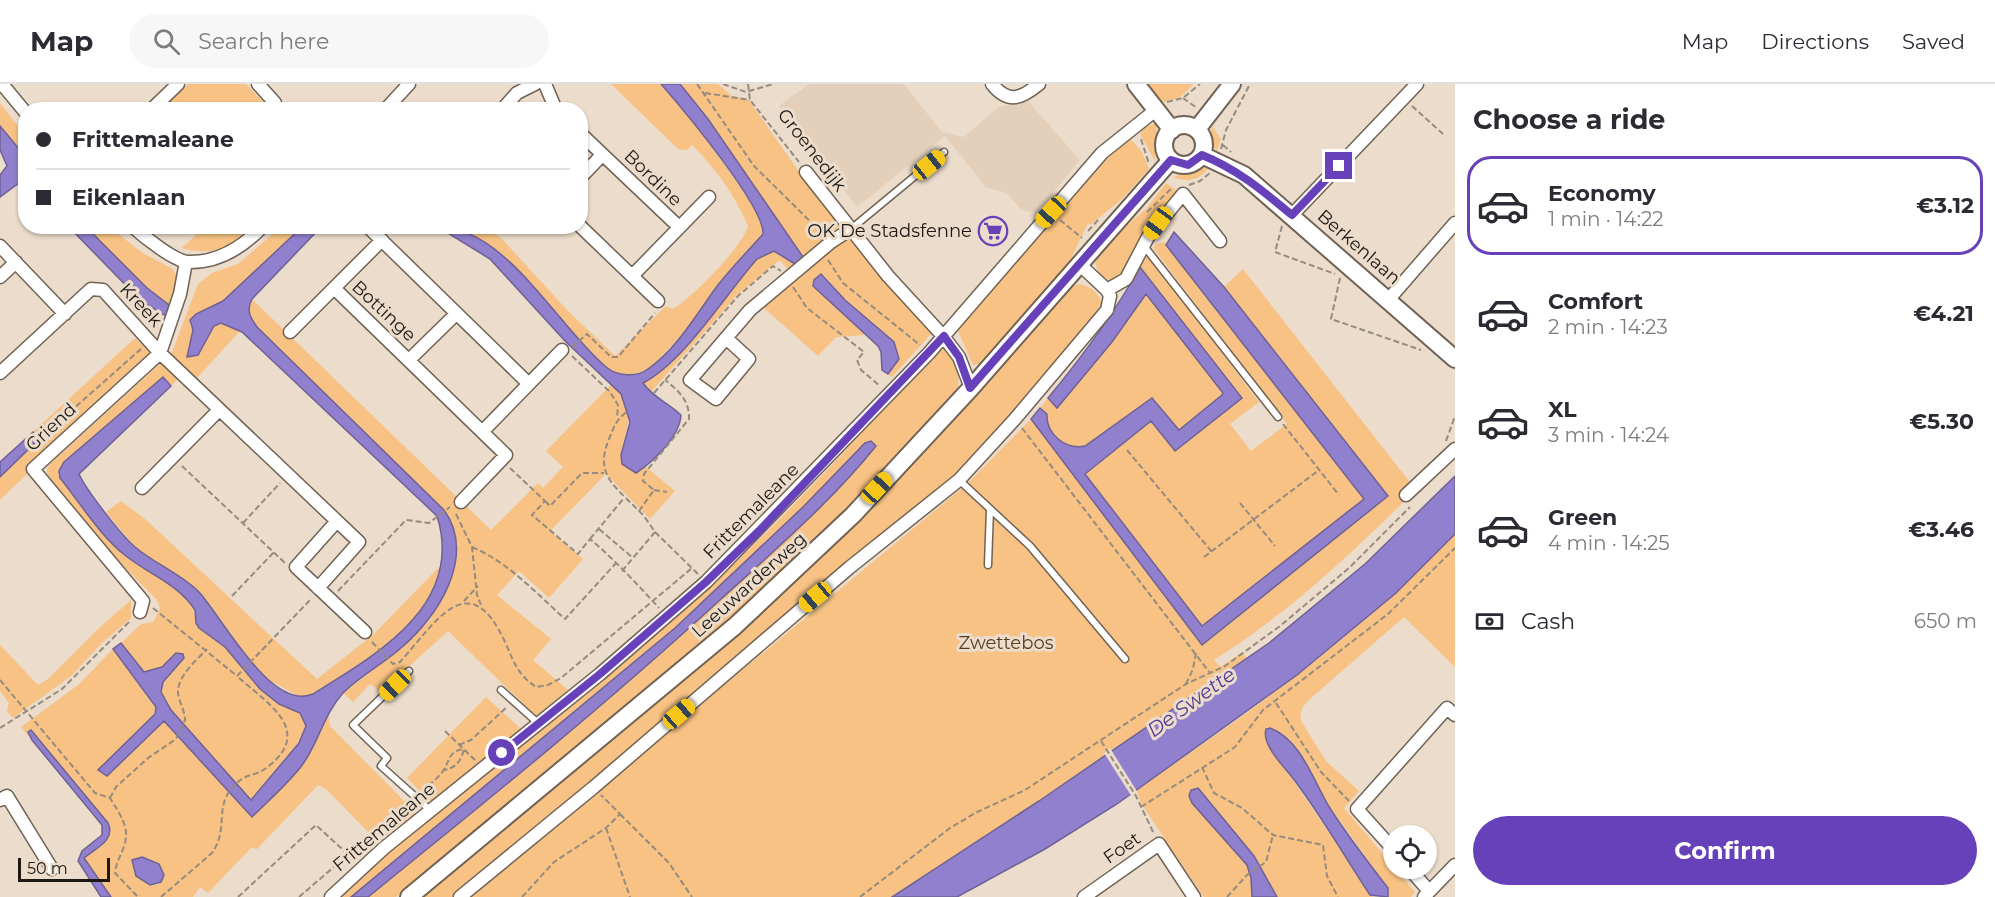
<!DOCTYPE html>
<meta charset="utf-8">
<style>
:root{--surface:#fff;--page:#f7f7f7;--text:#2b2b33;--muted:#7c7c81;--line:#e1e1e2;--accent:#6741b9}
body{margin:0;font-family:Montserrat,sans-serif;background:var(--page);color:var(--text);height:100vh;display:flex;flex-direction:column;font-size:22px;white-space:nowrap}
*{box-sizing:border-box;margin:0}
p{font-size:20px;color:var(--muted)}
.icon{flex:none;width:33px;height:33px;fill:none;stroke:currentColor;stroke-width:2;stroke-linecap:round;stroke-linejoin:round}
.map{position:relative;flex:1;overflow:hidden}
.side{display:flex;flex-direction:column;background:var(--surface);width:540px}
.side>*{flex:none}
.guide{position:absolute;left:18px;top:18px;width:570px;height:132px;border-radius:24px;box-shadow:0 2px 4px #0004;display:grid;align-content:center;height:132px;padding:0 18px;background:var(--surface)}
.fabs{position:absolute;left:1383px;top:741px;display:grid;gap:12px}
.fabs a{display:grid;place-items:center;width:54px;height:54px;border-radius:50%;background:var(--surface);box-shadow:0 2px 4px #0004;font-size:30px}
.scale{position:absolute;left:18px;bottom:15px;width:92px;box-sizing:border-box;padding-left:6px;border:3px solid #1d1812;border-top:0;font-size:16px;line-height:21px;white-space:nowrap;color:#1d1812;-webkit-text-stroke:4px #ebdccb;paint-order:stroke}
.end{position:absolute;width:27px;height:27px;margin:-14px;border:8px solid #6741b9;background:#fff;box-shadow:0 0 0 3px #fff}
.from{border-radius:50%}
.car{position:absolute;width:18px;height:36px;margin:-18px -9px;border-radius:8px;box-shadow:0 0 4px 2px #0007;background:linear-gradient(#f5c518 24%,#345 0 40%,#f5c518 0 76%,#345 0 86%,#f5c518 0)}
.guide b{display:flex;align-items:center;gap:21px;height:57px;font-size:22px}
.guide b+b{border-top:2px solid var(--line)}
.guide i{width:15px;height:15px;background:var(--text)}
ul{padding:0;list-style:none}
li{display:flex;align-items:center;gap:18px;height:99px;margin:0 12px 9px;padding:0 6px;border:3px solid transparent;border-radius:24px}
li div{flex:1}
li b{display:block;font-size:22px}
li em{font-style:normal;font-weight:700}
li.selected{border-color:var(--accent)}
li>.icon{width:54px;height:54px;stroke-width:1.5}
h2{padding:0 18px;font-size:27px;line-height:72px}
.pay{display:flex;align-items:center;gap:15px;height:66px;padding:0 18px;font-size:22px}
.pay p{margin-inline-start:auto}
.cta{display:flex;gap:12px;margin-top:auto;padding:12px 18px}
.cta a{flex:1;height:69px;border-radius:36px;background:var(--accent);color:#fff;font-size:24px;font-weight:700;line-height:69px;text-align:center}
header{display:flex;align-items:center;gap:36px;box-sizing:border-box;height:84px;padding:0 30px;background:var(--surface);border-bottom:2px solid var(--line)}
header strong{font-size:28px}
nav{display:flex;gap:33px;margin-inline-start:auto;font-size:21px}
.search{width:420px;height:54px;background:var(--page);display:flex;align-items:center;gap:15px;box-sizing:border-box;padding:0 21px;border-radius:33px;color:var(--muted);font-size:22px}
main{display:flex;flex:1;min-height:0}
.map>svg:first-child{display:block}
.built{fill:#e4d0ba}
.green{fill:#f7c283;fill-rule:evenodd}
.water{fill:#9180cd;stroke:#6e6195;stroke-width:1.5}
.pier{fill:#ebdccb}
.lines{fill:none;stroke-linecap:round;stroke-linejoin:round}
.lane-casing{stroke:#706355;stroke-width:9}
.street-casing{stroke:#706355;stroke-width:15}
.secondary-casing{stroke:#706355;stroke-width:20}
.path{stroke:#958b7e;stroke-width:2;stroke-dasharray:6 3;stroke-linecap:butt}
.lane{stroke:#fff;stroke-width:6}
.street{stroke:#fff;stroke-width:12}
.secondary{stroke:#fff;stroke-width:16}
.route{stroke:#6741b9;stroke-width:8}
.labels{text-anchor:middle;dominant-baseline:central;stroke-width:6;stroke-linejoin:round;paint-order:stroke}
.street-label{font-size:18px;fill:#1d1812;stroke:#ebdccb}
.poi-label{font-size:18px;fill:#1d1812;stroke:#ebdccb;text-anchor:end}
.park-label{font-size:18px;fill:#563d1e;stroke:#ebdccb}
.water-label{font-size:20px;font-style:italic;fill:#553a96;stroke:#ebdccb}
</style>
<header>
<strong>Map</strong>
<div class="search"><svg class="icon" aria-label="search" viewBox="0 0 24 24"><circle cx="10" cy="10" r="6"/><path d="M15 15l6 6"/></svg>Search here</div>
<nav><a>Map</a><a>Directions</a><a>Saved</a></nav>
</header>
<main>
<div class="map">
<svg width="1455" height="813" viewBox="0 0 1455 813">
<rect width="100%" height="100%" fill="#ebdccb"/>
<path class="built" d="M809,0h95l38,48 22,5 35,-30 29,-6 52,59 -44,53 -14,-3 -16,-17 -20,-6 -41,-51 -88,71 -78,-101z"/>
<path class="green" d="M188,0h58l20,21 -6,5h-100z
M611,0h50l34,40 48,67 21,35 -1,8 -26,28 -57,75 -31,32 -18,6 -14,-2 -11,-5 -100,-109 -15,-11 -38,-21h33l16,12 66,72 47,45 51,-50 7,3c18,-10 71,-64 75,-83 -13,-31 -32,-57 -56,-81l-5,5 -9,-1z
M680,0h38l14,12 16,3 61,87 32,39 -38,32 -95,-138z
M1146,0h48l-15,14 -17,4z
M0,19l25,32v21l-25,-30z
M1157,39l-2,38 -15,-27 4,-7z
M1212,42l9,13 -4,12 -7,-9z
M1130,54l12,14 7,17 -26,29 -33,27 -2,-2 -18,38 -69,81 -20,22 -8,1 -16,-36 3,-5 143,-161z
M1210,82c-9,14 -22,17 -37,11z
M1166,99l12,9 -28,34 -32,52 -9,2 -9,-4 -5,-13 5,-15 46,-39z
M86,143h24l31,25 32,17 5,10 -5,29 -26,-20z
M204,143h47c-21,20 -39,30 -69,21z
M281,143h21l-79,74 -27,13 -6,11 3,5 -6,23c10,-9 22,-25 34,-30l19,8 -44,48 -25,-24 27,-71 14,-11 26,-9z
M848,151l83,99 -39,43 -4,-3 11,-16 -5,-16 -49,-42 -21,-25 -11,11 52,49 -29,2 -18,19 -54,-48z
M1165,158l199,257 -162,127 -117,-153 66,-52 24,30 67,-53 -102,-131 8,-12 111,147 -29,22 21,27 36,-27 -134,-176 3,-4z
M774,167l21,13 -7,6 -7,-9 -4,1 -39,32 -88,99 -8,-10c42,-21 83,-88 115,-124z
M1243,185l173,221c-63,62 -127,123 -202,170l6,7 23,-15 4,7 -208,142 -147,96h-424l499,-413 64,-65 171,226 186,-150 -164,-208z
M1080,200c12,3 18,8 22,20l-25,35 -119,136 -504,422h-34l317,-264 333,-347z
M1146,209l77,100 -1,3 -43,34 -27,-32 -67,48c-20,4 -38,-12 -38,-32l-7,-6 8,-10 9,9 55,-65z
M252,215l239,231 47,-47 5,5 20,-21 -17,-16 65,-66c36,25 6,51 11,79l14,9 10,-6 29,24 -25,28 -44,-45 -56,57 33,28 -34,39 -30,-27 -22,24 54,44 -18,21 35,30 -32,26 -88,-85 -67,61 -11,-8 -17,18 -10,-9 60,-46 27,-27 25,-55 2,-16 -6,-29 -194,-193c-7,-10 -11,-16 -5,-28z
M135,254l17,16 -152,146v-23l36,-36 -3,-9z
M942,261c13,15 18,24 16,44l-116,126 -115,107 -331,275h-61c134,-115 277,-221 407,-341 70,-66 134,-140 200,-211z
M161,279l17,16 -7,7 -9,-8 -98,84 -5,9 1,7c18,23 35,49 55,69 25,23 80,37 81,76l29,24 35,42 19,15 21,9 5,10 1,10 -55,67 -80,-90 -10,-18 2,-10 21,-24 -34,14h-6l-23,-29 20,-19 12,-2 7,-13 -3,-9 -62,-63 -48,-63v-6l4,-5z
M121,417l24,18 172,160 56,-44 69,-71c-5,16 -11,34 -21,47 -17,22 -94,85 -121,86l-31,-17 -30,-32 -39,-55 -66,-47 -28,-34z
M1455,450v133l-51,-50 -93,81c-8,8 -12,12 -10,23l25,40 33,30 -15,17 71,84 -4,5h-23v-9l-60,-84 -25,-45 -19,8 89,130h-96l-23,-41 -56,-68 -7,3 -2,5 3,7 55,62 4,13 1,19h-48l-62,-92 -6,-15c113,-76 225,-157 319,-256z
M131,516v18l-29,25 -31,33 -58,42 -6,-7 2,-8 -9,-12v-46l38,40 10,-6 50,-50z
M113,565l43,60 -4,9 -53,52 8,6 57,-55 89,95 57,-66 18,-38 2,14 86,87 -36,31 -54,-55 -8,-4 -61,64 -6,-1 -43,45 -8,-6 -7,10h-92l-23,-36 4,-10 20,-16v-10l-81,-98 57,-42zM148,774l14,11v13l-6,3z
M486,613l35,32 -89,74 -25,-25z"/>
<path class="water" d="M661,0h19l28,35 95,138 -8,7 -21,-13 -17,8c-32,36 -73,103 -114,124 9,14 26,20 38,32 -1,21 -28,47 -45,58l-14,-9 -1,-9 9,-33 -9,-28 -56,-53 -75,-82 -52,-32c67,-1 120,100 168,140 11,9 30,11 42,2 29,-20 49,-56 70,-84 14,-18 30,-34 45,-51 2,-27 -81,-126 -102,-150z
M0,42l25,30v26l-2,-2 -23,17v-22l7,-9 -7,-16z
M69,143h17l61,61 26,20 -4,10 -28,-17z
M302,143h19l-69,72c-6,12 -2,18 5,28l187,183c33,46 -6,107 -43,138 -18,16 -41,28 -58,45 -19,21 -24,48 -40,71 -14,19 -34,36 -51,53l-88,-96 -57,55 -9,-6 57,-56 1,-7 -43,-58 8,-6 23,29 18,-5 14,-14 7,1 1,4 -21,24 -2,10 10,18 80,90 48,-57 7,-17 -6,-13 -21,-9 -19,-15 -35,-42 -26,-19 -3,-5 -1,-13c-17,-26 -45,-35 -69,-54 -26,-20 -45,-52 -66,-78l-1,-7 5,-9 99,-85 8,9 -92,88c7,16 43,62 56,73 20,17 45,26 64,45 23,25 72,120 114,102 63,-39 152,-89 124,-178l-195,-184 -21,-9 -7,3 -16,29 -11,2 6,-27 -3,-10 6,-6 27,-13z
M1174,148l50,55 164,209 -186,149 -171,-226 9,-11 7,6c-1,20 18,36 38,32l67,-48 27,32 43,-35 1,-2 -77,-99 -34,48 -55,66 -9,-10c34,-41 66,-84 92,-131l102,131 -67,53 -24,-30 -66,53 117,152 162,-127 -198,-254z
M821,190l24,26 49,42 5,17 -11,15 -6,-4 -1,-18 -3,-6 -65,-60 1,-6z
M33,348l3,10 -36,35v-15z
M871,357l5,5c-45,56 -102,105 -155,153 -113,104 -233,201 -353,298h-17l324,-269 128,-121 62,-64z
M1455,392v58l-59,59 -99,82 -180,129 -72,45 -88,48h-65l147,-96 230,-158 96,-79z
M1270,644c30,11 43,51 58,77 18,29 39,56 60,83v9l-18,-2c-25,-38 -48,-78 -75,-114 -9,-13 -34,-35 -29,-52z
M31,646l77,93c8,17 -12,25 -24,35l27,39h-10l-23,-36 4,-10 20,-16v-10l-70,-85 -4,-8z
M1198,704l56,68 23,41h-25l-1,-19 -4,-13 -55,-62 -3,-7 2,-6z
M142,773l17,7 5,11 -3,7 -11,3 -14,-9 -4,-16z"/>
<path class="pier" d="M1110,664l28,45 -6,4 -28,-44z"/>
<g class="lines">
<g class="lane-casing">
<path id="lane" d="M851,145l93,-77
M1144,162l134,171
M959,396l71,66 95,113
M988,481l2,-56
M409,587l-56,54 34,33 -6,8 49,44
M501,606l37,33"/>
</g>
<g class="street-casing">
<path id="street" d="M2,0l24,29
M258,0l17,19 -7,7
M545,0l11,26
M992,0c16,20 29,15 47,0
M151,26l27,-26
M385,26l24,-26
M502,26l15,-17 18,-9
M580,49l99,94
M806,88l82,104 55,60 16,21 12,31
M580,94l22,-23
M1292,131l125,-131
M132,142c11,10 42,35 56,36 30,1 55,-15 75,-36
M367,142l162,158
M580,142l78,75
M0,162l65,68
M632,192l77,-79
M0,193l16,-15
M334,204l172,167 -45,47
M1107,206l19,-11 22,-42 35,-43 37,47
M1389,215l66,-76
M290,248l92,-92
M726,254l23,21 -33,40 -26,-19 60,-70 81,-68 20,-13
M410,275l45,-44
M0,289l91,-84 12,1 57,63 199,189 -41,46
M482,348l80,-82
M142,404l77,-78
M1406,411l49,-46
M337,437l-41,46 69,65
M140,528l3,-11 -110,-132 127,-116 20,-59 6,-32
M0,716l7,-4 45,73
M1394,766l-37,-41 90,-101 8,7
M1409,784l20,23
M331,813l53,-49 216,-174 106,-92 223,-229 173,-200 55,-44
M460,813l134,-110 255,-219 110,-88 56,-61 92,-109 3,-14 -3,-6 -29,-27
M1084,813l75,-53 35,53
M1424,813l31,-32"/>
</g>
<g class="secondary-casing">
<path id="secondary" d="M1136,0l36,46
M1164 61a20 20 0 1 1 40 0a20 20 0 1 1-40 0Z
M1197,45l35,-45
M1202,71l42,20 211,184
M409,813l326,-271 118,-111 118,-127 200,-228"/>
</g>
<path class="path" d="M697,0l57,82 68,67
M723,0l23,8 27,-8
M748,0l2,16 49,62
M705,9l45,7
M1183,14l14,10
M1167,18l16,-4 17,-14
M1412,22l31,28
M1141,55l8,25
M1223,61l8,7
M1221,65l5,-19 24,-46
M1189,101l11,-4 10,-8
M1147,128l26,-25
M1060,136l22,18
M1282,142l-7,26 60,22
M1088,147l10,-11
M828,176l15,23 77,62
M1340,194l-9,41 90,31
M793,203l14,21 57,44 -7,8 4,10 19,16
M572,263l15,-13 24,23h7l37,-44
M572,272l38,36 8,13 -1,13
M654,309l84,-97 35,-30 8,5
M1283,340l56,71
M1022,344l188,245
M54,349l1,-8 86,-76
M1446,357l9,-25
M1127,366l85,102
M182,382l103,97
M510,384l35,33 -13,14 46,39 12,-15c25,21 47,45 69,69
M654,406l13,2
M545,417l5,5 32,-33h22
M1240,419l35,43
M639,427l15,-21 -11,-9 1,-7 45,-55c1,-18 -11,-29 -24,-39
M456,430l16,33 5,48 4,10
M243,439l37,-40
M599,445l34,29
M655,448l43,42
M590,455l34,-41
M472,463c36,15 64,46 93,72l52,-57
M1204,473l115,-87
M622,487l33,-39c-5,-7 -10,-16 -17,-22 -23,-24 -44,-35 -29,-71 5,-12 7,-20 18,-27
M338,507l68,-71 23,3 21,-16
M232,512l42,-44
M464,517l14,-15
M153,524l84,68
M372,558l21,22 7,-2c36,-40 69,-98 105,-20 9,20 12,32 31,45l12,-2 13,-7 131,-110
M0,596l95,113 15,5c9,15 21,30 14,48 -3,10 -8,16 -9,27l23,24
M1186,600l7,-15 3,-17
M1276,619l45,69 28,29
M0,644l62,-39 69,-69
M445,647l30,29
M1101,657l35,55 18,38
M459,661l12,-5 36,-33
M1202,683l12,26 28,15 31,27 50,10 4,31 11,21
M422,708c7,-7 16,-14 21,-21 7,-10 5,-20 21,-22 -3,12 -8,19 -20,21
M110,714l6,-11 32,-29 28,-19 9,-19c0,-9 -6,-18 -7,-27 -1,-17 19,-33 29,-44
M1141,723l94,-60 28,-37 125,-96 67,-66
M620,730l49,49 23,34
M606,744l24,69
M161,813l51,-44c16,-23 4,-42 17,-61 17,-23 24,-12 41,-27 44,-36 -6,-64 -33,-89l75,-78
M238,813l78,-72 38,35
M299,813l71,-61 4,4
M522,813l32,-35 52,-34 14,-14 -19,-19
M860,813l90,-69 27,-16 48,-22 161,-106 39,-18 55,-40 69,-58 61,-61
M1227,813l20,-22 19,-13 7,-27"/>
<use href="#lane" class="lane"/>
<use href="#street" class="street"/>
<use href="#secondary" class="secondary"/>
</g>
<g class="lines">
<path class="route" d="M502,669l98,-79 106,-92 53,-51 185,-195 15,21 11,31 201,-228 17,5 14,-10c35,14 61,36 90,60l47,-49"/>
</g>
<defs>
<g id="supermarket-ring" transform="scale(1.5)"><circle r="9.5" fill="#ebdccb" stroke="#6741b9" stroke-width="1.5"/><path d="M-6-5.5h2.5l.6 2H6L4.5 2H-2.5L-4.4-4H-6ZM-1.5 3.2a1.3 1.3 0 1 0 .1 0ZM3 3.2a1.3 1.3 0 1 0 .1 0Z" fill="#6741b9"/></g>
</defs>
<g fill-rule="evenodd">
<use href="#supermarket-ring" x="993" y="147"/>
</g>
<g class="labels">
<g class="street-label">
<text transform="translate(812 66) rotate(52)">Groenedijk</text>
<text transform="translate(653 94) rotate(44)">Bordine</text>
<text transform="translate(1359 163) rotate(41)">Berkenlaan</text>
<text transform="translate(141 221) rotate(47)">Kreek</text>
<text transform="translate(384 227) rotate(43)">Bottinge</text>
<text transform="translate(51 343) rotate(-43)">Griend</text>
<text transform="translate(751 427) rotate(-45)">Frittemaleane</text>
<text transform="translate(749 501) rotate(-42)">Leeuwarderweg</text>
<text transform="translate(384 743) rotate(-40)">Frittemaleane</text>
<text transform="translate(1122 764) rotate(-35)">Foet</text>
</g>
<g class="poi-label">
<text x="972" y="147">OK De Stadsfenne</text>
</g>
<g class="park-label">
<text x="1006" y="559">Zwettebos</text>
</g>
<g class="water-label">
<text transform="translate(1191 618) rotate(-36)">De Swette</text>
</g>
</g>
</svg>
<div class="fabs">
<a><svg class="icon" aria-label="locate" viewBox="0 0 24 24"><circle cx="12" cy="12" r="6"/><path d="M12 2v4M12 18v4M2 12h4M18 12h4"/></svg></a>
</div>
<div class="scale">50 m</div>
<i class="end from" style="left:502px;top:669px"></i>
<i class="end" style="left:1339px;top:82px"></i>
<i class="car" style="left:929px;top:81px;rotate:51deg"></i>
<i class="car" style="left:1051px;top:128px;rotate:223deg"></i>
<i class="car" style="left:1158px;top:139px;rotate:216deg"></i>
<i class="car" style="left:877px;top:404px;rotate:43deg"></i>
<i class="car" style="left:815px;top:513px;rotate:230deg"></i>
<i class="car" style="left:395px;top:601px;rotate:226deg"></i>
<i class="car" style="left:679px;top:630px;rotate:49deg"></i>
<div class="guide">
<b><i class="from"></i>Frittemaleane</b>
<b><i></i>Eikenlaan</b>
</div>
</div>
<section class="side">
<h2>Choose a ride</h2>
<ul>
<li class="selected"><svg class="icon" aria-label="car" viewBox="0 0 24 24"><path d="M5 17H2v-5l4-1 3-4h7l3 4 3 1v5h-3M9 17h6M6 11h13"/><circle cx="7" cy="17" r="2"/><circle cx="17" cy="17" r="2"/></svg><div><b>Economy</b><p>1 min · 14:22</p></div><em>€3.12</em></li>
<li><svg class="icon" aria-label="car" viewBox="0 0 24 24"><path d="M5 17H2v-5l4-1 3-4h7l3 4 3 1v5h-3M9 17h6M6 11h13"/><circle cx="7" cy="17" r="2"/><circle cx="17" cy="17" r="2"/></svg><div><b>Comfort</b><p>2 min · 14:23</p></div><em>€4.21</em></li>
<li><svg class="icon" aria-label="car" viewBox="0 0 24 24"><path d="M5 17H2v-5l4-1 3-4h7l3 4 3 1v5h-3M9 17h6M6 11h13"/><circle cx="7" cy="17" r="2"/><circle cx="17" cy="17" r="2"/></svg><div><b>XL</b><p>3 min · 14:24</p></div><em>€5.30</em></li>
<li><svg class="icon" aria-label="car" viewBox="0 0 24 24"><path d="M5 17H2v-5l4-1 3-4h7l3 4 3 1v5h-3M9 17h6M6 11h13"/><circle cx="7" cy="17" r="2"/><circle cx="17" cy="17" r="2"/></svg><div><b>Green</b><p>4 min · 14:25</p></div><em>€3.46</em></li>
</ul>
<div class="pay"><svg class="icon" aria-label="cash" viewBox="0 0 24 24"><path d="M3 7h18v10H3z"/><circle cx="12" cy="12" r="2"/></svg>Cash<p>650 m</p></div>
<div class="cta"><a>Confirm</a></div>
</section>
</main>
